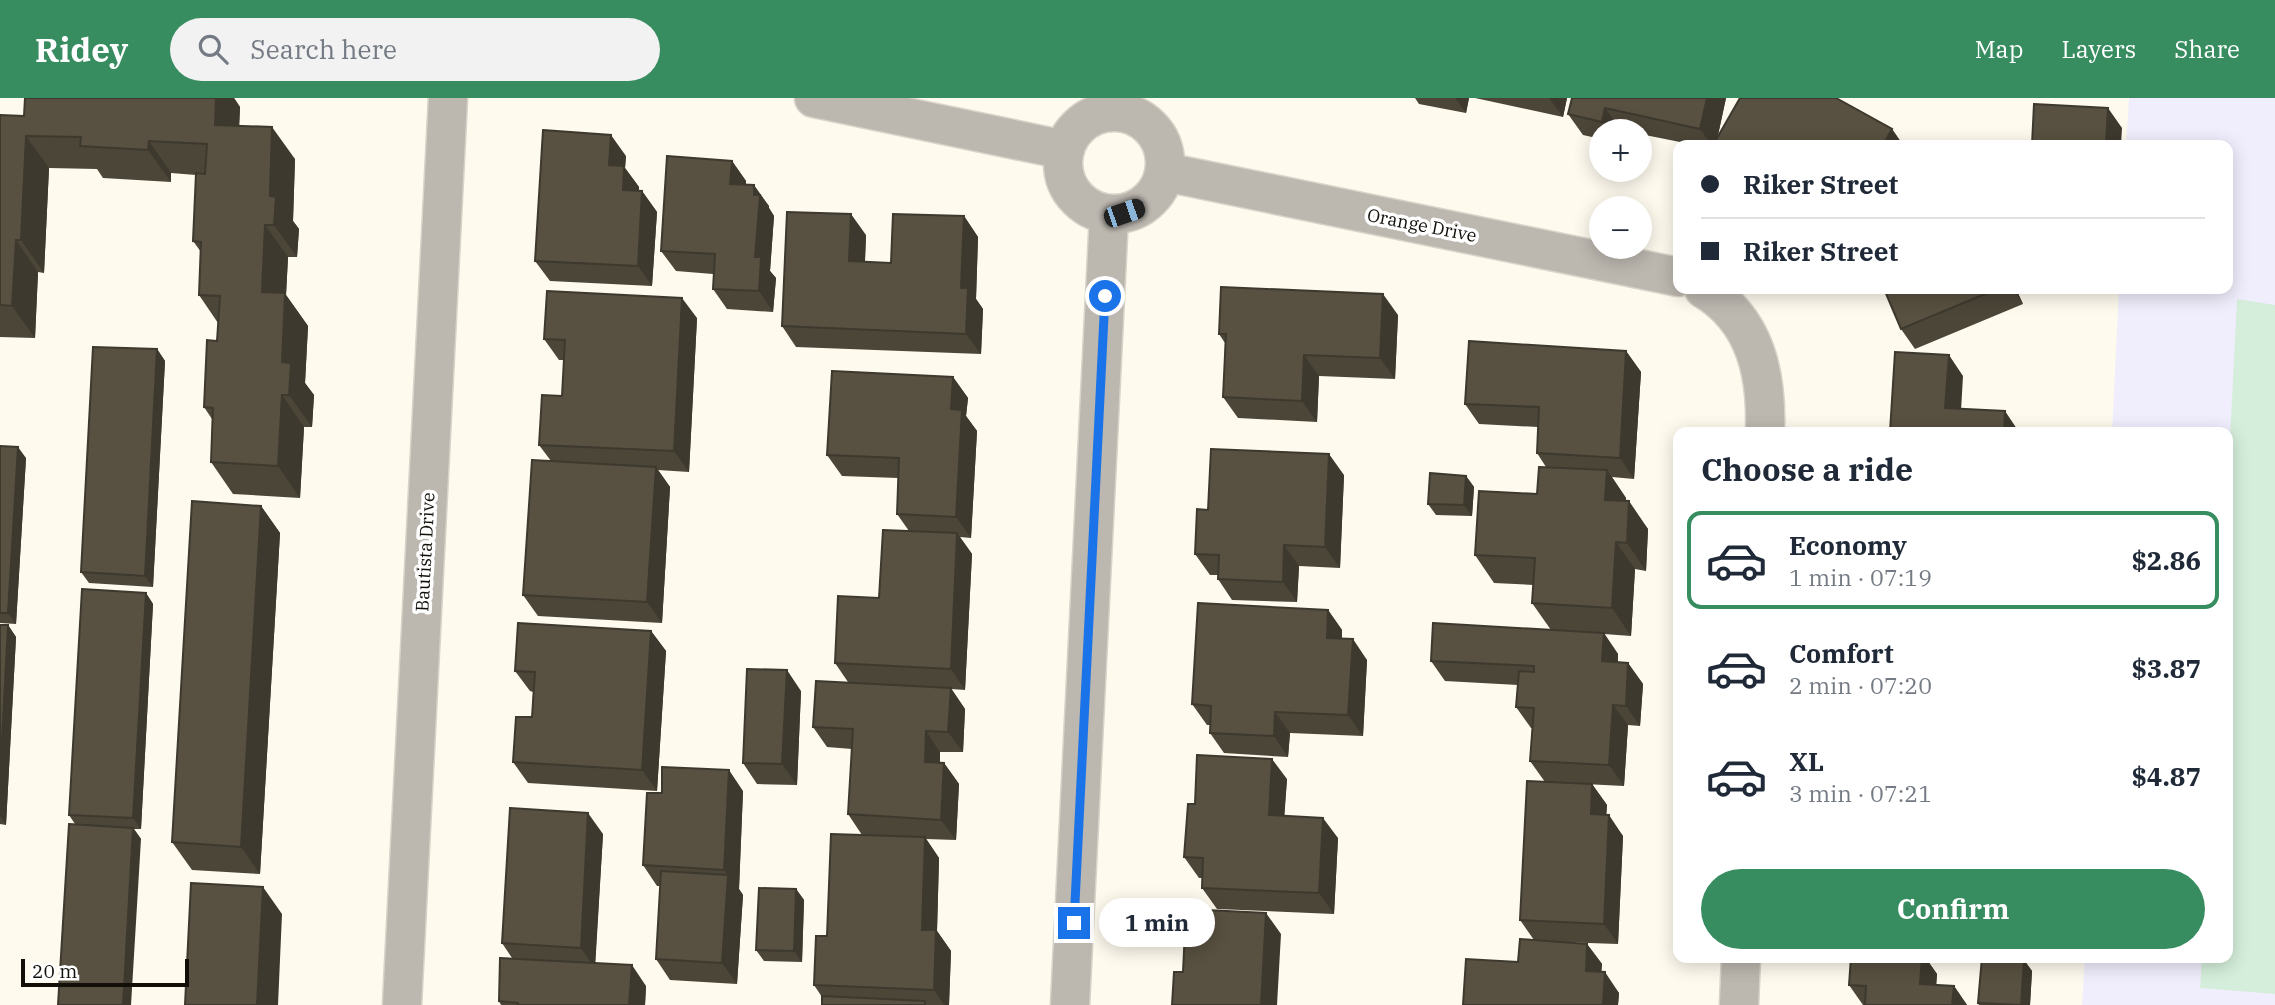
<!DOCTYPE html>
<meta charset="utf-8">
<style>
:root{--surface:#fff;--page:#f2f2f3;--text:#1f2937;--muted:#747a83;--line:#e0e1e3;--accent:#378c60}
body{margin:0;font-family:"IBM Plex Serif",serif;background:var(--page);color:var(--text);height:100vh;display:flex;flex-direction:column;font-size:26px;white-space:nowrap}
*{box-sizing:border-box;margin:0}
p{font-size:23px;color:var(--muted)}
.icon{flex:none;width:38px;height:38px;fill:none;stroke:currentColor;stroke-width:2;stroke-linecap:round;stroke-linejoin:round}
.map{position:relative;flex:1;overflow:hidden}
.panel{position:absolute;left:1673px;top:329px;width:560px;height:536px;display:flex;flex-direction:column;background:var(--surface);border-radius:14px;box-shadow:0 4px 18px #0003}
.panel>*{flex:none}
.banner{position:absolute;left:1673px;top:42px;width:560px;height:154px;border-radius:14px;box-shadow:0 4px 18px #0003;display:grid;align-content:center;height:154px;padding:0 28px;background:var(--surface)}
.tools{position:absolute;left:1589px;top:21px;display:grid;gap:14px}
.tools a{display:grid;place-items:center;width:63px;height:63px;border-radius:50%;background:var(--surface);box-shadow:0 4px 18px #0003;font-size:35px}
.scale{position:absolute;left:21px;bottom:18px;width:168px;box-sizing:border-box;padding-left:7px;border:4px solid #110f08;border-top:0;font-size:19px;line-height:24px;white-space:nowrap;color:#110f08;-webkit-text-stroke:5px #fff;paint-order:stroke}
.end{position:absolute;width:32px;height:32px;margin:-16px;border:9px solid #1a73e8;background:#fff;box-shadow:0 0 0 4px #fff}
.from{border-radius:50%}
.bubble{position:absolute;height:49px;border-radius:24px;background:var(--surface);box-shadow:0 4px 18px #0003;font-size:23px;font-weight:700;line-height:49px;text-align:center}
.car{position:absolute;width:21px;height:42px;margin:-21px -10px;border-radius:9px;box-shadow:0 0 5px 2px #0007;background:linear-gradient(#222 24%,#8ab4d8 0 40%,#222 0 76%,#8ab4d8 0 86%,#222 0)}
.banner b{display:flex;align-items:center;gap:24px;height:66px;font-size:26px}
.banner b+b{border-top:2px solid var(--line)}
.banner i{width:18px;height:18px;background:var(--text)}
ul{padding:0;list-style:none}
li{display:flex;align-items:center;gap:21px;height:98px;margin:0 14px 10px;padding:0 14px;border:4px solid transparent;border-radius:14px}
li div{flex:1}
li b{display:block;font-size:26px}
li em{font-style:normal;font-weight:700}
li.active{border-color:var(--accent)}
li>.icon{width:63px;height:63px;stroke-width:1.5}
h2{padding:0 28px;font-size:32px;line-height:84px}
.action{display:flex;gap:14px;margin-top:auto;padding:14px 28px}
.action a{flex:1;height:80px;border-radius:42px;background:var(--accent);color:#fff;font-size:28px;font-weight:700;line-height:80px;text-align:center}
header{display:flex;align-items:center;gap:42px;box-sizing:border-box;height:98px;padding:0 35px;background:var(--accent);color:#fff}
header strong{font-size:33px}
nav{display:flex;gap:38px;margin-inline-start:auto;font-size:24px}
.search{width:490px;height:63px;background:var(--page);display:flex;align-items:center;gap:18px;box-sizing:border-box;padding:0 24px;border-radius:38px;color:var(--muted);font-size:26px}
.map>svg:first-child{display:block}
.education{fill:#f0eefc}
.garden{fill:#d5eedb}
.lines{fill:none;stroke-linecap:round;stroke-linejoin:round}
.minor-casing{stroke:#d9d4c9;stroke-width:41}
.minor{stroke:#bcb7af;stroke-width:38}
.wall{fill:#4c4638}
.shaded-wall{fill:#3e392e}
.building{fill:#585141;stroke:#3e392e;stroke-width:2}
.route{stroke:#1a73e8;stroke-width:9}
.labels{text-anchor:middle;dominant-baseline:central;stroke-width:7;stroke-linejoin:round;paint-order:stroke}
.street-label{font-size:18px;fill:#110f08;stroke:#fff}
</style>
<header>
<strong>Ridey</strong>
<div class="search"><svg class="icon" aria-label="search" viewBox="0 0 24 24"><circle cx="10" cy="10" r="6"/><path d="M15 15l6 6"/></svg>Search here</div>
<nav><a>Map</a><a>Layers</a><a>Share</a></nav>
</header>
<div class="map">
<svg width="2275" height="907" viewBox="0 0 2275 907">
<rect width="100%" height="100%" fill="#fffaee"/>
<path class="education" d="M2129,0h146v907h-193l3,-48h143v-525h-116l7,-143h109v-144h-102z"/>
<path class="garden" d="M2237,201l38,6v689l-75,-6 2,-31h26v-479z"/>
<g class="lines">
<g class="minor-casing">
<path id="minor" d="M814,0l251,52
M1063 65a51 51 0 1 1 102 0a51 51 0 1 1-102 0Z
M1165,74l513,105
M1704,191c52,31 63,86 61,143
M402,907l46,-907
M1070,907l39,-790
M1739,907l2,-48"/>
</g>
<use href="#minor" class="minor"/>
</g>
<path class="wall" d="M25,0h209l6,9 -1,19 56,33 -2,62 6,8 -2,28h-9l-2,38 22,31 -3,57 9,12 -2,32h-8l-4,71 -67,-4 -22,-32 1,-43 -8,-12 13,-66 1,-18 -19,-28 2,-43 -8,-11 3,-66 -25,-2v9l-68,-4 -6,-9 -48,-1 -5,105 -6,-1 -3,66 -35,-1v-222l24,1z
M1415,0h54l-3,15 -47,-9z
M1475,0h92l-4,19z
M1572,0h154l-9,41 175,-10 11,16h-208l-55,-11v-3h-11l-9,-2 -1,2h-18v8l-18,-4 -15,-21z
M626,58l-1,12 14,19v4h3l15,21 -5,74 -102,-5 -15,-20z
M732,63l14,20v4l23,21v2l5,8 -4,55 6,7 -3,34 -46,-3 -14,-20v-15l-37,-3 -15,-20z
M964,118l14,21 -2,62 7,10 -2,45 -185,-7 -14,-21 84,-91 -1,27 26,1z
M1884,191h132l7,15 -108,45 -14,-20z
M1398,217l-3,64 -76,-3 -2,46 -79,-4 -15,-21 2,-54 -6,-9z
M697,220l-8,154 -31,-2 12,17 -8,136 -124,-7 -15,-21 28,-134 -12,-16 23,-49 2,-36h-5l-15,-21z
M157,251l8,12 -12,226 -64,-4 -8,-11z
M1626,253l15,21 -7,107 -22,-2 14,21v3l22,28 -2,42 -11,-2 -4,67 -27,-2 14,20v8l10,1 15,21 -3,42 -12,-1 -4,61 -79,-4 -15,-21 2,-33h-1l-15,-21 2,-22 -73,-4 -14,-20 120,-31 -19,-27 2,-18 -40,-2 -19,-28 62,-61 9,-27 -9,-14 1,-26 -59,-3 -14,-20z
M953,279l15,21 -2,18 11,15 -6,107 -11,-1 12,17 -7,136 -14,-1 14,20 -2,43h-23v11h4l15,21 -3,56 -30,-1 13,19 -2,73 14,20 -2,54h-127v-8l-8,-12 13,-49 35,-101 -14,-21 4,-65 -25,-2 -14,-20 35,-45 -13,-19 44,-65 30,-67 -12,-17 1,-36 -56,-2 -15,-21z
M0,348l26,12 -10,166 -16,-1z
M1344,377l-4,93 -41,-2 -2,36 -65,-2 -14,-21v-4h-8l-15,-21 13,-44z
M1466,378l8,11 -2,29 -36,-1 -8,-11z
M261,408l19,27 -20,341 -68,-4 -20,-28z
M146,495l7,11 -12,225h-7l7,10 -66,-15 -6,-9z
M1328,512l14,20v9l25,21 -4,76 -73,-3 -2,24 -64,-4 -14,-20v-8h-3l-15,-21z
M0,527h8l8,12 -10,188 -6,-1z
M651,533l15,20 -9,140 -129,-8 -15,-21 19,-45 1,-25 -3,-1 -15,-20z
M801,593l-4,94 -40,-1 -14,-21z
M1287,681l-3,37 54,22 -4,76 -117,-5 -15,-21v-10h-3l-15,-21 11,-53z
M1592,686l15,21 -1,10 17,21 -5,108 -59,-2 28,2 15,20 -1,8 18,21 -1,12h-155l55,-43 16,-22 -14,-20z
M743,693l-4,98 4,6 -6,89 -67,-4 -14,-21 4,-73h-3l-14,-21 19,-72z
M603,736l-8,129 51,23 -1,19h-144l-2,-4 13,-43 -10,-15z
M796,791l8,11 -2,62 -38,-1 -8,-11z
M1851,859h74l12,17 -1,11 18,1 13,19h-104l-14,-20z
M2024,862l8,11 -2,34h-51l-1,-2z"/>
<path class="shaded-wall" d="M216,0h18l6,9 -2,50 -23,-32z
M1455,0h14l-3,15z
M1549,0h18l-4,19z
M1707,0h19l-10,47h-4l-12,-16z
M1605,10l15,21 -1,2h-10l-7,-9z
M2108,10l14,20 -1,17h-15z
M272,29l23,32 -2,62 6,8 -2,28 -23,-32 -4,-29z
M1892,31l11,16h-20z
M611,37l15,21 -1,12 14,19 -1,23 -15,-20 -14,-25z
M26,38l23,32 -5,105 -23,-33z
M149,43l22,32v9l-23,-32z
M732,63l14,20 -1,24 -15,-21z
M754,87l15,21v2l5,8 -4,55 6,7 -3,34 -14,-21 -4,-34z
M642,93l15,21 -5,74 -14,-20z
M851,116l15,21 -2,47 -15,-21z
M964,118l14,21 -2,62 7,10 -2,45 -15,-20 -5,-46z
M265,127l23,32 -2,38 22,31 -3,57 9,12 -2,32 -23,-32 -27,-103z
M16,142l22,32 -3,66 -23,-32z
M2012,191h4l7,15z
M1383,196l15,21 -3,64 -15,-21z
M682,200l15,20 -8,154 -15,-21z
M157,251l8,12 -12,226 -8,-11z
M1626,253l15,21 -7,107 -14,-21z
M1304,257l15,21 -2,46 -15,-21z
M1949,257l14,21 -3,52 -15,-20z
M953,279l15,21 -2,18 11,15 -6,107 -15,-21 -5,-108z
M282,297l22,32 -4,71 -22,-32z
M2005,313l14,21h-15z
M18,349l8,11 -10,166 -8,-11z
M1329,356l15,21 -4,93 -15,-21z
M656,369l14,20 -8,136 -15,-21z
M1607,372l19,28 -1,30 -20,-28z
M1466,378l8,11 -2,29 -8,-11z
M1629,403l19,28 -2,42 -19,-28z
M261,408l19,27 -20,341 -19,-27z
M957,435l15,21 -7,136 -14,-21z
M1616,444l19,27 -4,67 -19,-28z
M1284,447l15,21 -2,36 -14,-20z
M146,495l7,11 -12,225 -8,-11z
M1328,512l14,20 -1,28 -14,-20z
M8,527l8,12 -10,188 -6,-9v-38z
M651,533l15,20 -9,140 -15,-21z
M1604,535l14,21 -2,28 -14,-21z
M1353,541l14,21 -4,76 -15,-21z
M1628,565l15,21 -3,42 -14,-20z
M787,572l14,21 -4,94 -15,-21z
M951,590l14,21 -2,43 -15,-20z
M1613,607l15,20 -4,61 -15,-21z
M1275,614l15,21 -2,24 -14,-21z
M926,633l14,21 -1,31 -14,-21z
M1272,661l15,20 -4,57 -14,-21z
M944,665l15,21 -3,56 -15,-20z
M729,672l14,21 -4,98 4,6 -6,89 -15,-21 6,-87 -4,-6z
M1592,686l15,21 -2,30 -14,-21z
M588,715l15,21 -8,135 -14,-21z
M1609,717l14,21 -5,108 -14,-20z
M1323,720l15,20 -4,76 -15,-21z
M133,730l8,11 -10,166h-8z
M925,739l14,21 -2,73 14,20 -2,54h-5l-10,-15 -12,-60z
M263,789l19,27 -4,91h-21z
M796,791l8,11 -2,62 -8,-11z
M1266,815l15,21 -4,71h-16z
M1587,846l15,20 -2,28 -14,-21z
M1922,859h3l12,17 -2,30 -15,-20z
M2024,862l8,11 -2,34h-9z
M632,867l14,21 -1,19h-16z
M1605,874l14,21 -1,12h-15z
M1954,888l13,19h-15z"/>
<path class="building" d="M25,0h191l-1,27 57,2 -2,69 6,1 -2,28h-9l-3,67 23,1 -3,69 9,1 -2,32h-7l-4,71 -67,-4 2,-54 -9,-1 3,-67 10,1 3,-45 -21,-1 2,-53 -8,-1 3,-68 9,1 2,-30 -58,-3 -1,9 -68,-4 1,-9 -55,-1 -5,104h-5l-4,66 -12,-1v-190l24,1z
M1572,0h135l-7,31 -95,-21 -3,14 -34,-8z
M1740,0h96l56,31 -9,16h-170z
M2034,6l74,4 -2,37h-74z
M543,32l68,5 -2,30 15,1 -1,24 19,1 -4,75 -103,-5z
M667,58l65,5 -2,23 24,1v10h6l-5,62h6l-2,34 -46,-2 2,-35 -54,-3z
M787,114l64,2 -2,47 42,2 2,-49 71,2 -3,72h7l-2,46 -184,-8z
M1221,189l162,7 -3,64 -76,-3 -2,46 -79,-4 3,-63h-7z
M1884,191h113l-96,40z
M547,193l135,7 -8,153 -135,-6 3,-50 20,1 3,-56 -21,-1z
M1469,243l157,10 -6,107 -83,-5 2,-46 -74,-3z
M93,249l64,2 -12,227 -64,-4z
M1895,254l54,3 -4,53 60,3 -1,21h-114z
M832,273l121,6 -2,32 11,1 -6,107 -59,-3 2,-56 -72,-3z
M0,348l18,1 -10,166h-8z
M1211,351l118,5 -4,93 -41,-2 -1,37 -65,-3 1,-24 -24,-1 2,-45 11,1z
M532,362l124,7 -9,135 -124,-7z
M1539,369l68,3 -2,30 24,1 -2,42 -11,-1 -4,66 -80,-5 3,-45 -60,-3 4,-64 58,3z
M1430,375l36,3 -2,29 -36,-1z
M192,403l69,5 -20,341 -69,-5z
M883,432l74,3 -6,136 -116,-6 3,-67 41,2z
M82,491l64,4 -13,225 -64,-3z
M1198,505l130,7 -1,28 26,1 -5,76 -73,-3 -1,24 -64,-3 1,-27 -19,-2z
M518,525l133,8 -9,139 -129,-8 3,-45h16l3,-45 -20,-1z
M1433,525l171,10 -2,28 26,2 -2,43 -13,-1 -4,60 -79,-4 4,-53 -18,-1 3,-36 15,1v-6l-103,-5z
M0,527h8l-8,153z
M747,571l40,1 -5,94 -39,-1z
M816,583l135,7 -3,44 -22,-1 -1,31 19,1 -3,57 -93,-6 5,-85 -40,-2z
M1197,657l75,4 -3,56 54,3 -4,75 -117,-5 1,-30 -19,-1 4,-53h7z
M662,669l67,3 -5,100 -81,-5 4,-72h15z
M1527,683l65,3 -1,30 18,1 -5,109 -84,-4z
M510,710l78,5 -7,135 -79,-5z
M69,726l64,4 -10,177h-65z
M831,736l94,3 -3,93h14l-2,60 -120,-5 2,-49h11z
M661,773l67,4 -6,88 -66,-4z
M191,785l72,4 -6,118h-72z
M759,790l37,1 -2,62 -38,-1z
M1186,811l80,4 -5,92h-89l2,-33h9z
M1520,841l67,5 -1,27 19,1 -2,33h-140l3,-46 52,3z
M1851,859h71l-2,27 34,2 -2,19h-87l1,-19 -17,-1z
M1982,859l42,3 -3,45 -43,-2z
M500,860l132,7 -3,40h-111v-2l-19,-2z
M822,898l103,5v4h-103z"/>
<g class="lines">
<path class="route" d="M1074,825l31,-627"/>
</g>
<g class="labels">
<g class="street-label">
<text transform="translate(1422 127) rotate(11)">Orange Drive</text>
<text transform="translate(425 454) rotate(-87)">Bautista Drive</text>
</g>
</g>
</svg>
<div class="tools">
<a>+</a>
<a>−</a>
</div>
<div class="scale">20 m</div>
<i class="end from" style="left:1105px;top:198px"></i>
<i class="end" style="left:1074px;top:825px"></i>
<div class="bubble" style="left:1099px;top:800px;width:116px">1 min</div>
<i class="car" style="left:1124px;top:115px;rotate:71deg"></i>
<div class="banner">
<b><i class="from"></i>Riker Street</b>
<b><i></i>Riker Street</b>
</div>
<section class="panel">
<h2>Choose a ride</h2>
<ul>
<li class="active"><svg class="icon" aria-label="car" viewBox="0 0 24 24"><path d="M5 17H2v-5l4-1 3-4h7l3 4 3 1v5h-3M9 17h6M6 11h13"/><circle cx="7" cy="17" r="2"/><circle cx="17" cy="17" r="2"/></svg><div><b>Economy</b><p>1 min · 07:19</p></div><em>$2.86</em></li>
<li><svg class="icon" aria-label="car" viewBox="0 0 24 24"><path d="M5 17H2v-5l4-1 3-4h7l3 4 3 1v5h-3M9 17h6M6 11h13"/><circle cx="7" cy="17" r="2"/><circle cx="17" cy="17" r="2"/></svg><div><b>Comfort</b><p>2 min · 07:20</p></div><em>$3.87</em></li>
<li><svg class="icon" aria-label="car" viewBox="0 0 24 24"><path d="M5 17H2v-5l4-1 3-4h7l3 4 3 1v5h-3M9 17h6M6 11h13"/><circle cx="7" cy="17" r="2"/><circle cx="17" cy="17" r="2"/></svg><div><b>XL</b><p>3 min · 07:21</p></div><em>$4.87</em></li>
</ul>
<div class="action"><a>Confirm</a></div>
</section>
</div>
